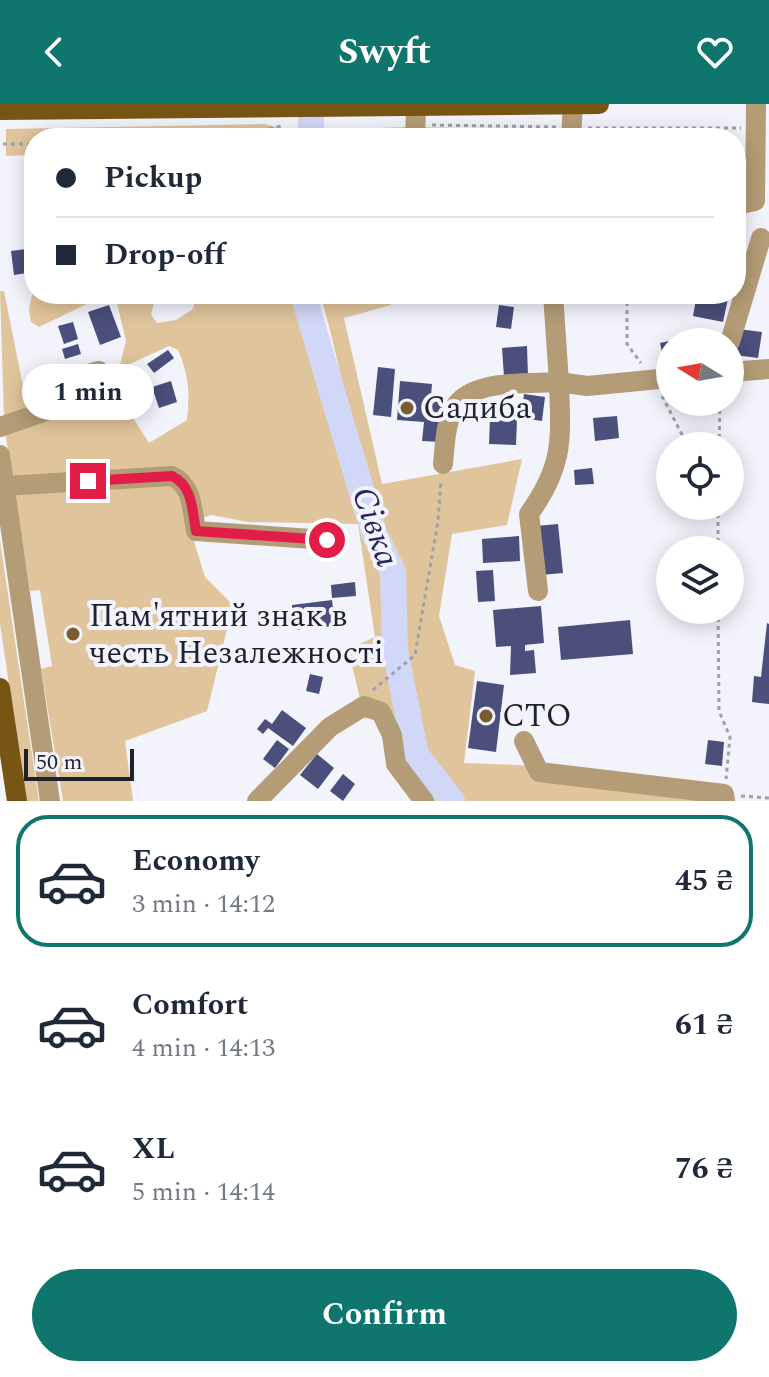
<!DOCTYPE html>
<meta charset="utf-8">
<style>
:root{--surface:#fff;--page:#f2f2f3;--text:#1f2937;--muted:#747a83;--line:#e0e1e3;--accent:#0f766e}
body{margin:0;font-family:Spectral,serif;background:var(--page);color:var(--text);height:100vh;display:flex;flex-direction:column;font-size:30px;white-space:nowrap}
*{box-sizing:border-box;margin:0}
p{font-size:26px;color:var(--muted)}
.icon{flex:none;width:44px;height:44px;fill:none;stroke:currentColor;stroke-width:2;stroke-linecap:round;stroke-linejoin:round}
.map{position:relative;height:697px;overflow:hidden}
.sheet{display:flex;flex-direction:column;background:var(--surface);flex:1}
.sheet>*{flex:none}
.guide{position:absolute;left:24px;top:24px;width:722px;height:176px;border-radius:32px;box-shadow:0 4px 20px #0003;display:grid;align-content:center;height:176px;padding:0 32px;background:var(--surface)}
.needle{width:52px;rotate:281deg}
.tools{position:absolute;left:656px;top:224px;display:grid;gap:16px}
.tools a{display:grid;place-items:center;width:88px;height:88px;border-radius:50%;background:var(--surface);box-shadow:0 4px 20px #0003;font-size:40px}
.scale{position:absolute;left:24px;bottom:20px;width:110px;box-sizing:border-box;padding-left:8px;border:4px solid #1f212e;border-top:0;font-size:22px;line-height:28px;white-space:nowrap;color:#1f212e;-webkit-text-stroke:6px #f2f3fb;paint-order:stroke}
.end{position:absolute;width:36px;height:36px;margin:-18px;border:10px solid #e11d48;background:#fff;box-shadow:0 0 0 4px #fff}
.from{border-radius:50%}
.bubble{position:absolute;height:56px;border-radius:28px;background:var(--surface);box-shadow:0 4px 20px #0003;font-size:26px;font-weight:700;line-height:56px;text-align:center}
.guide b{display:flex;align-items:center;gap:28px;height:76px;font-size:30px}
.guide b+b{border-top:2px solid var(--line)}
.guide i{width:20px;height:20px;background:var(--text)}
ul{padding:14px 0 0;list-style:none}
li{display:flex;align-items:center;gap:24px;height:132px;margin:0 16px 12px;padding:0 16px;border:4px solid transparent;border-radius:32px}
li div{flex:1}
li b{display:block;font-size:30px}
li em{font-style:normal;font-weight:700}
li.active{border-color:var(--accent)}
li>.icon{width:72px;height:72px;stroke-width:1.5}
.cta{display:flex;gap:16px;margin-top:auto;padding:16px 32px}
.cta a{flex:1;height:92px;border-radius:48px;background:var(--accent);color:#fff;font-size:32px;font-weight:700;line-height:92px;text-align:center}
header{display:flex;justify-content:space-between;align-items:center;height:104px;padding:0 32px;background:var(--accent);color:#fff;font-size:36px;font-weight:700}
.map>svg:first-child{display:block}
.green{fill:#e0c59c}
.lines{fill:none;stroke-linecap:round;stroke-linejoin:round}
.river{stroke:#d1d7f6;stroke-width:26}
.building{fill:#4a4f7b}
.path{stroke:#9fa0aa;stroke-width:3;stroke-dasharray:4 4;stroke-linecap:butt}
.minor{stroke:#b49c76;stroke-width:20}
.major{stroke:#775514;stroke-width:20}
.route{stroke:#e11d48;stroke-width:10}
.poi-dot{fill:#795d30;stroke:#f2f3fb;stroke-width:3}
.labels{text-anchor:middle;dominant-baseline:central;stroke-width:8;stroke-linejoin:round;paint-order:stroke}
.poi-label{font-size:32px;fill:#1f212e;stroke:#f2f3fb;text-anchor:start}
.water-label{font-size:34px;font-style:italic;fill:#262762;stroke:#f2f3fb}
</style>
<header><svg class="icon" aria-label="back" viewBox="0 0 24 24"><path d="M15 5l-7 7 7 7"/></svg>Swyft<svg class="icon" aria-label="heart" viewBox="0 0 24 24"><path d="M12 20l-8-8c-3-5 5-10 8-4 3-6 11-1 8 4z"/></svg></header>
<div class="map">
<svg width="769" height="697" viewBox="0 0 769 697">
<rect width="100%" height="100%" fill="#f2f3fb"/>
<path class="green" d="M265,20l21,6 -1,8h-251v17l-28,1v-27z
M407,23l152,3 -1,8h-238v-8z
M34,183v7h122l-5,21 6,8 19,-3 17,-11 2,-10 -7,-5h101l20,40 50,188 15,-25c-24,-66 -34,-136 -54,-203h71v11l-47,13 38,166 140,-25 -15,66 -55,9 -13,82 16,49 20,6 -11,92 79,3 159,35h-277l-45,-88 -15,6 -17,-70 27,-12 -17,-113 -110,-2 -37,-7 -11,4 -11,-38 -176,1 -8,-51 110,-41 34,53 38,-23c3,-28 2,-44 -9,-70l-9,-4 -50,23 7,-28 -9,-38 -18,-5 -60,29 -8,-5 -2,-13z
M0,187h4l24,120 -24,7z
M171,381l8,8 26,84 28,28 -26,106 -82,30 8,60h-70l-22,-132 11,-3 -12,-76 -10,1 -15,-98z
M0,437l39,260h-13l-26,-178z"/>
<g class="lines">
<path class="river" d="M311,34v-34
M303,190l71,239 19,39 2,78 21,105 36,46"/>
</g>
<path class="building" d="M736,50h13l-1,30h-12z
M736,138l9,2 -8,34h-1z
M34,144v24l-20,3 -3,-24z
M496,190h16l-2,10 -15,-3z
M697,190h32l-6,28 -30,-6z
M109,201l12,32 -21,8 -12,-33z
M499,201l15,2 -3,22 -15,-2z
M73,218l5,17 -14,5 -6,-18z
M738,225l24,3 -4,26 -23,-3z
M692,232l1,6h-23v27l-4,1 -6,-27z
M78,240l3,10 -16,5 -3,-10z
M527,242l1,30 -24,1 -2,-29z
M168,246l6,8 -20,15 -7,-9z
M378,263l17,2 -4,48 -18,-2z
M171,277l6,21 -18,6 -7,-21z
M400,277l32,3 -1,12 15,1 -4,45 -20,-1 2,-19 -27,-2z
M524,290l21,3 -3,24 -21,-3z
M617,312l2,22 -24,3 -2,-23z
M490,314l27,1 -1,26 -27,-1z
M592,364l2,16 -19,1 -1,-15z
M558,420l5,49 -22,2 -5,-49z
M519,432l1,25 -37,2 -1,-24z
M493,466l2,31 -17,1 -2,-31z
M355,478l1,14 -24,2 -1,-13z
M332,496l3,26 -41,4 -2,-25z
M541,502l3,37 -19,2v6l9,-1 2,23 -26,2 1,-29 -15,1 -3,-37z
M630,516l3,34 -72,6 -3,-33z
M767,519l2,1v80l-17,-2 2,-26 7,1z
M310,570l13,3 -4,17 -13,-3z
M477,577l27,4 -8,67 -28,-4z
M282,606l24,18 -13,18 -25,-18 -5,6 -6,-5 8,-10 7,5z
M277,636l12,9 -14,19 -12,-9z
M708,636l16,2 -2,24 -17,-2z
M317,650l17,14 -16,21 -18,-14z
M343,670l12,10 -12,17 -13,-10z"/>
<g class="lines">
<path class="path" d="M432,21l125,2
M588,24h153
M230,34l51,-12
M3,40h31
M627,190v50l14,19
M662,292l26,50
M719,342l1,-44
M718,402v44
M718,506l1,101 11,26 -4,42
M373,586l42,-35 23,-134 3,-41
M741,692l28,2"/>
<path class="minor" d="M415,34l1,-31
M571,34l2,-34
M736,101l19,-4 1,-97
M730,238l31,-104
M730,268l39,-3
M0,323l63,-22 28,-32 8,-2
M0,351l50,346
M443,360c2,-19 2,-44 14,-60 19,-25 74,-20 102,-22l-6,-88
M4,382l168,-10c21,10 20,34 24,55l131,9
M538,487l-9,-77c35,-49 32,-74 30,-132l28,4 83,-8
M524,637l15,31 185,22 1,7
M257,697l73,-74 34,-21 17,6 11,23 4,29 28,37"/>
<path class="major" d="M0,6l599,-6
M0,584l17,113"/>
</g>
<g class="lines">
<path class="route" d="M88,377l84,-5c21,10 20,34 24,55l131,9"/>
</g>
<g class="poi-dot">
<circle cx="407" cy="304" r="8"/>
<circle cx="73" cy="530" r="8"/>
<circle cx="486" cy="612" r="8"/>
</g>
<g class="labels">
<g class="poi-label">
<text x="423" y="304">Садиба</text>
<text x="89" y="512">Пам'ятний знак в<tspan x="89" dy="37">честь Незалежності</tspan></text>
<text x="502" y="612">СТО</text>
</g>
<g class="water-label">
<text transform="translate(375 423) rotate(71)">Сівка</text>
</g>
</g>
</svg>
<div class="tools">
<a><svg class="needle" viewBox="-14 -14 28 28"><path d="M0-13l5 13h-10z" fill="#e53935"/><path d="M0 13l5-13h-10z" fill="#747a83"/></svg></a>
<a><svg class="icon" aria-label="locate" viewBox="0 0 24 24"><circle cx="12" cy="12" r="6"/><path d="M12 2v4M12 18v4M2 12h4M18 12h4"/></svg></a>
<a><svg class="icon" aria-label="layers" viewBox="0 0 24 24"><path d="M12 4l9 5-9 5-9-5zM3 14l9 5 9-5"/></svg></a>
</div>
<div class="scale">50 m</div>
<i class="end from" style="left:327px;top:436px"></i>
<i class="end" style="left:88px;top:377px"></i>
<div class="bubble" style="left:22px;top:260px;width:132px">1 min</div>
<div class="guide">
<b><i class="from"></i>Pickup</b>
<b><i></i>Drop-off</b>
</div>
</div>
<section class="sheet">
<ul>
<li class="active"><svg class="icon" aria-label="car" viewBox="0 0 24 24"><path d="M5 17H2v-5l4-1 3-4h7l3 4 3 1v5h-3M9 17h6M6 11h13"/><circle cx="7" cy="17" r="2"/><circle cx="17" cy="17" r="2"/></svg><div><b>Economy</b><p>3 min · 14:12</p></div><em>45 ₴</em></li>
<li><svg class="icon" aria-label="car" viewBox="0 0 24 24"><path d="M5 17H2v-5l4-1 3-4h7l3 4 3 1v5h-3M9 17h6M6 11h13"/><circle cx="7" cy="17" r="2"/><circle cx="17" cy="17" r="2"/></svg><div><b>Comfort</b><p>4 min · 14:13</p></div><em>61 ₴</em></li>
<li><svg class="icon" aria-label="car" viewBox="0 0 24 24"><path d="M5 17H2v-5l4-1 3-4h7l3 4 3 1v5h-3M9 17h6M6 11h13"/><circle cx="7" cy="17" r="2"/><circle cx="17" cy="17" r="2"/></svg><div><b>XL</b><p>5 min · 14:14</p></div><em>76 ₴</em></li>
</ul>
<div class="cta"><a>Confirm</a></div>
</section>
